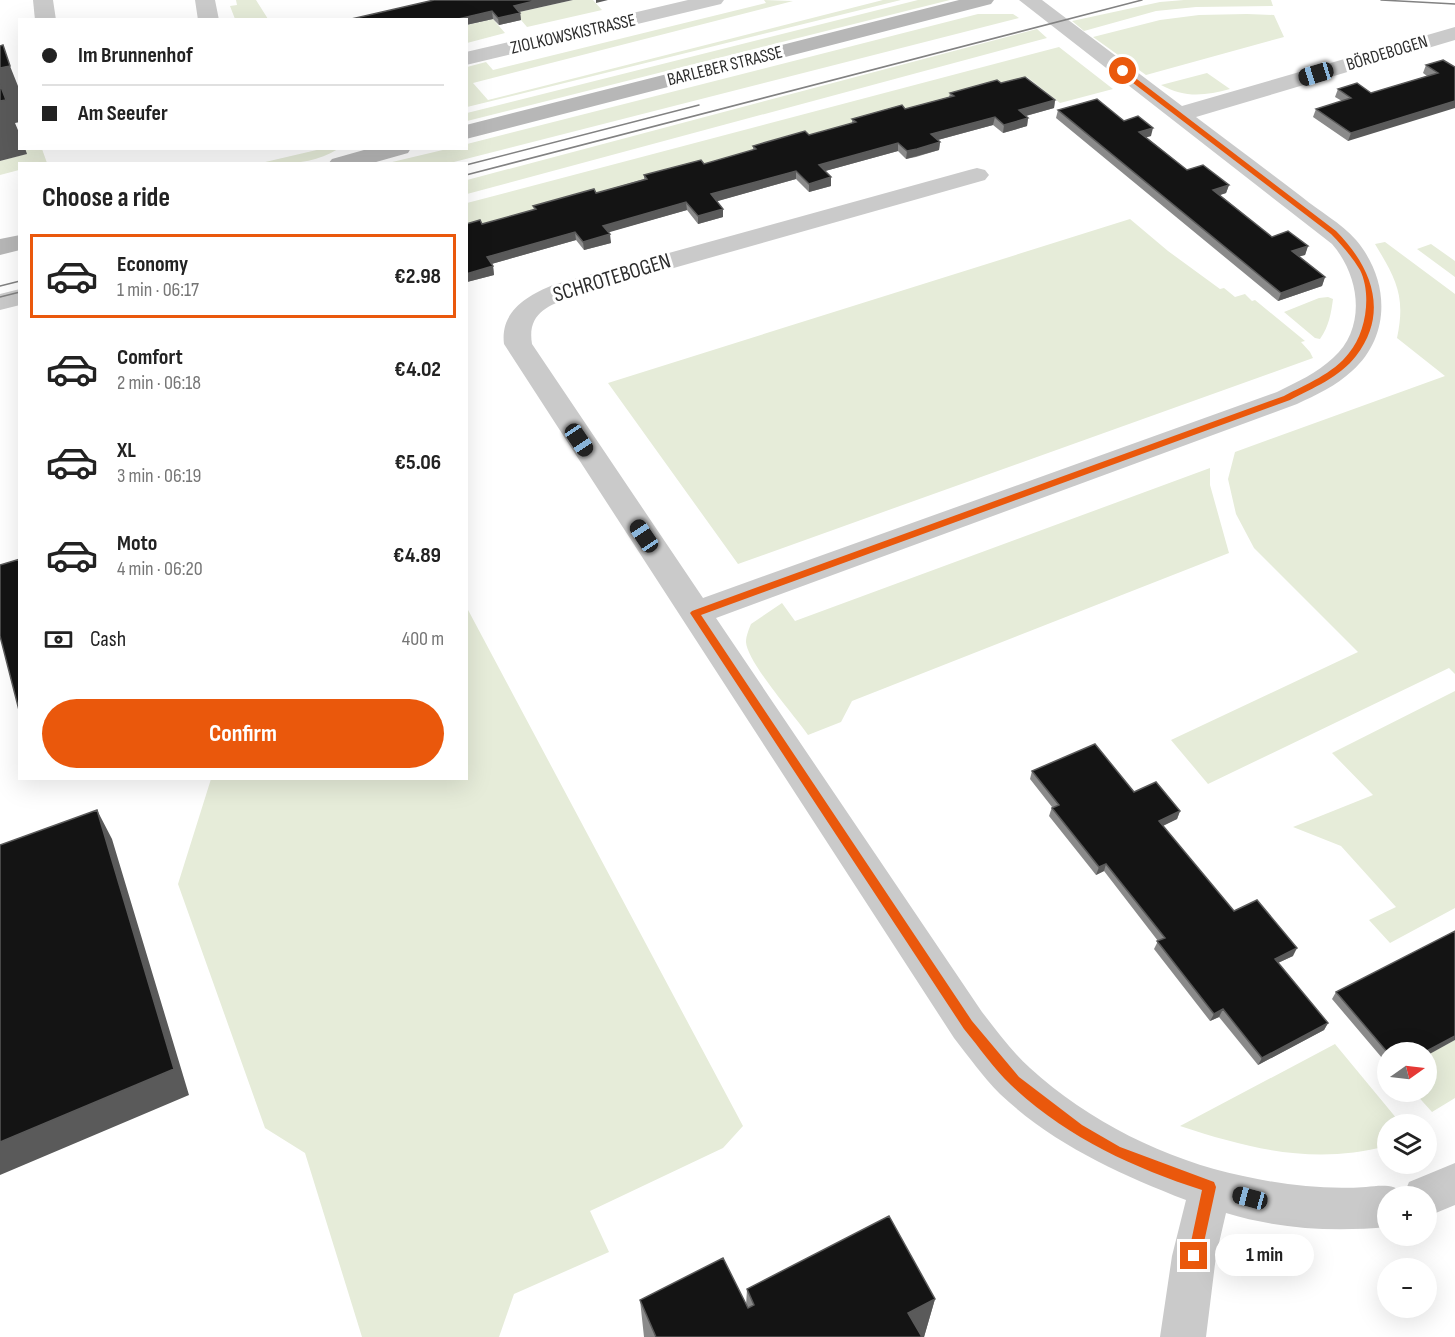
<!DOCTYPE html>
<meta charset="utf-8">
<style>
:root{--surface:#fff;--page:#f6f6f6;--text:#222;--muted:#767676;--line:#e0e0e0;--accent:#ea580c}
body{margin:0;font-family:"Sofia Sans Condensed",sans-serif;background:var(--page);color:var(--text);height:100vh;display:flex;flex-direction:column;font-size:22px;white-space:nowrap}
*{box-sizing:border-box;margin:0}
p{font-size:20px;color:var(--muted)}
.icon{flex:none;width:33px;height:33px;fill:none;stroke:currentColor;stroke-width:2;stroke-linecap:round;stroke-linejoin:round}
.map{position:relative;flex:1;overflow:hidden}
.drawer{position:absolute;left:18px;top:162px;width:450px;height:618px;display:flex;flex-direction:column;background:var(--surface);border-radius:0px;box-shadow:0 6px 24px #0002}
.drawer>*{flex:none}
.guide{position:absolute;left:18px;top:18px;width:450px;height:132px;border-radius:0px;box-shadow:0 6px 24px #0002;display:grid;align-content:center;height:132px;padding:0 24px;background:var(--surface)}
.needle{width:39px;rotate:76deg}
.buttons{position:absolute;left:1377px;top:1042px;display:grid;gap:12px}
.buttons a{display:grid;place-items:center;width:60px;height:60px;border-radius:50%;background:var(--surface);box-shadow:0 6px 24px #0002;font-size:30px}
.end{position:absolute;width:27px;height:27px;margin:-14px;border:8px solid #ea580c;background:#fff;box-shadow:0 0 0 3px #fff}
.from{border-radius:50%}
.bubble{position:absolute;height:42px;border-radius:21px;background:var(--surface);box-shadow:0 6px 24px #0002;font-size:20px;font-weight:700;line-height:42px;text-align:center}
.car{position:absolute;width:18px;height:36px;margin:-18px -9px;border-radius:8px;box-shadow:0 0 4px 2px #0007;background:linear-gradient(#222 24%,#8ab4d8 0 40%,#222 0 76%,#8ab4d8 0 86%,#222 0)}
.guide b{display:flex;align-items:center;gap:21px;height:57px;font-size:22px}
.guide b+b{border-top:2px solid var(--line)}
.guide i{width:15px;height:15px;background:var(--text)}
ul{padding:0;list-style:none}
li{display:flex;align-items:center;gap:18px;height:84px;margin:0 12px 9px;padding:0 12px;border:3px solid transparent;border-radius:0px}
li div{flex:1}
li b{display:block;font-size:22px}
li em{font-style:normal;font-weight:700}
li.on{border-color:var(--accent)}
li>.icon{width:54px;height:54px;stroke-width:1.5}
h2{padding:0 24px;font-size:27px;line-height:72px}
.pay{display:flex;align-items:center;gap:15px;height:66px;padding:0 24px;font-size:22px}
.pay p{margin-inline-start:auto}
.primary-button{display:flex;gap:12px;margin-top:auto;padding:12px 24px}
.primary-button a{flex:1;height:69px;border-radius:36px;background:var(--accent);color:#fff;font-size:24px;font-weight:700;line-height:69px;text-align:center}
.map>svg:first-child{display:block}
.green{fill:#e6ecd9}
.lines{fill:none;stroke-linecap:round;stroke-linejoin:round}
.street{fill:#cacaca;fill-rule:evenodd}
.secondary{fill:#b7b7b7;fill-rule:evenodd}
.tram{stroke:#828282;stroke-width:1.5}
.wall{fill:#8a8a8a}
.shaded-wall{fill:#5a5a5a}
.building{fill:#141414;stroke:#5a5a5a;stroke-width:1.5}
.route{fill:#ea580c}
.labels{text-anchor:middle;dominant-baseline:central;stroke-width:6;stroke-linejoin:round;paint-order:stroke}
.far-street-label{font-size:18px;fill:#2d2d2d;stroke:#fff}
.street-label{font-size:22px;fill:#2d2d2d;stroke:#fff}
</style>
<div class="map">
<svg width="1455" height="1337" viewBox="0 0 1455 1337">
<rect width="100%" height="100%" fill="#fff"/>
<path class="green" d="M236,0h20l12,19h-33l-5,-13 7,-1z
M573,0h20l9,10 -75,17 -12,-14z
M764,0l29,1 -320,82 15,17 395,-100h18l-434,107v-40l19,-5 7,8 273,-67z
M918,0h32l-483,121v-8z
M1184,0h87l2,6 -77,1 -40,4 -72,20 -12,-10 88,-19z
M978,14h35l6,4 -569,145h-62l59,-14 19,-1 1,-4z
M1247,14l27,1 10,22 -138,38 -53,-38 67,-17 39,-5z
M493,19l12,14 -38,10v-18z
M1037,29l10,9 -580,156v-14z
M1059,47l54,42 -53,14 -33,-26 -560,153v-27z
M1207,73l23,16c-25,7 -46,9 -69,-4z
M24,149h18l5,14 -27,1 -1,6 -19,5v-14l26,-7z
M321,149h17c-24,15 -50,15 -77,14z
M1130,219l38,32 52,38 4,-1 11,9 10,-3 7,7 3,-1 50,41 -4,1 9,10 3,6 -575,206 -130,-181z
M1385,242l70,52v380l-6,-6 -241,116 -37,-44 187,-88 -104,-104 -18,-34 -8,-35 7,-27 210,-76 -48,-38c9,-42 -1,-59 -22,-94z
M1431,244l24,17v16l-38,-28z
M1328,297l5,2c-2,15 -4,27 -13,40l-5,-1 -31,-26 35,-14z
M1210,468v17l19,68 -377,148 -11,21 -33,13c-13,-19 -61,-73 -62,-93 0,-6 3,-13 5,-18l31,-21 13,18z
M467,608l276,518 -20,22 -133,63 19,41 -95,42 -15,43h-137l-57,-184 -40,-25 -87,-244 33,-105 255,-1z
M1455,691v217l-65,35 -21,-23 27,-13 -55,-61 -48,-19 80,-32 -41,-42z
M1455,1040v58l-23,14 -18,-20h12l1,-37z
M1335,1044l67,81h-14l-1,21c-73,19 -137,3 -207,-20z"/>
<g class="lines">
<path class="street" d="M33,0h20l3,20h-21z
M195,0h20l4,20h-21z
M688,0h36l-3,4 -255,61v-13z
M1019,0h23l140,106 273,-79v13l-259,77c35,26 70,53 106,80 17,14 39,26 54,43 33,39 36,95 -4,131 -16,15 -36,24 -55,33l-581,214 266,394c15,19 30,40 48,56 58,53 136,92 213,108 41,9 82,14 123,11 13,-1 28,-4 38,7l5,-12 46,-19v42l-29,12v-20h-38v30c-56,5 -109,2 -162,-14l-10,43 -10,81h-46l12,-81 14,-56c-67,-26 -133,-56 -186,-106 -17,-17 -31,-37 -46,-56l-450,-694c-4,-32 22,-48 49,-59l416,-115 8,-2 8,2 4,5 -4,5 -414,117c-24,9 -44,17 -39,47l171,254 574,-206c20,-10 40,-19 56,-34 34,-30 27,-82 -1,-114z
M20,289v16l-20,5v-16z"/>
<path class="secondary" d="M959,0h35l-3,4 -525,135v-14z
M371,148h40l-3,5 -39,11h-41l4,-5z
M20,235v15l-20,5v-16z"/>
<path class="tram" d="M1381,0l74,4
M466,165l233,-60
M466,175l676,-175
M0,286l20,-5
M0,297l20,-5"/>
</g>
<path class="wall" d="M434,0l86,12 1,8 -22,5 -6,-6 -27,6v-5z
M1426,65l29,2 -107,74 -35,-24 3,-8 26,-8 -7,-4 3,-8 33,4 56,-17 -4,-3z
M1001,83l54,17 -1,8 -28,8 2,2 -1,8 -24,7 -10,-8 -55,15 2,2 -1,8 -23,7 -10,2 -8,-8 -73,20 6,15 -22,6 -13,-13 -79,22 6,8v8l-25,7 -11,-14 -79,22 3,11 -27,7 -8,-10 -85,24 2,2 1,9 -27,7 -1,-1v-57h16l52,-14 -1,-4 63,-13 48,-14v-4l60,-11 49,-14v-4l56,-11 43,-11v-5l53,-10 44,-12 1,-4z
M1058,110l93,26 -5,1 41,33 42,15 -3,8 -6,2 52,42 36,9 -3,9 -6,1 26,21 -3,9 -44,15 -222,-183z
M1032,771l102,21 46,19 -3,8 -14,7 71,85 59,45 -15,7 50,60 -4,7 -66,35 -39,-48 -9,4 -56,-72 4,-8 -54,-70 -8,4 -47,-59 3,-9 -22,-28z
M1336,992l52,61v12l-56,-66z
M747,1289l188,10 -11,38h-280l-4,-37 106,6z"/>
<path class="shaded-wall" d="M538,0h35l-58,13 -1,-7z
M596,0h12l-12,3z
M492,11l1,8 -27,6v-5h-12z
M520,13l1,7 -22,5 -1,-7z
M10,66l10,25v31l-5,1 5,12v13h5l2,6 -27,7v-93z
M1055,100l-1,8 -36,10 1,-8z
M1455,101v7l-107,33 3,-8z
M995,117l-2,8 -63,17 1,-8z
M1028,118l-1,8 -24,7 1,-8z
M1153,128l-2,8 -14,4 2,-8z
M940,142l-1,8 -33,9 1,-8z
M898,143v8l-80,22 1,-8z
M796,171v8l-85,24v-9z
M831,177v9l-22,6v-8z
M1229,185l-3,8 -15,5 2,-8z
M686,202l1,8 -84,24v-8z
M723,209v8l-25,7v-8z
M575,232l1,8 -88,25 -1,-8z
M610,234l1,9 -27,7 -1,-8z
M1308,246l-3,9 -15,4 2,-8z
M493,266l1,9 -27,7 -1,-8z
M1325,277l-3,9 -44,15 3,-8z
M97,810l15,29 77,256 -189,80v-33z
M1180,811l-3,8 -21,10 3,-8z
M1106,864l-2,7 -8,4 3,-8z
M1297,948l-4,8 -22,10 4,-7z
M1223,1009l-4,8 -9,4 4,-7z
M1328,1023l-4,7 -66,35 4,-7z
M1455,1036v4l-29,16v-3h-3z
M935,1299l-11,38h-22l6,-24z"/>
<path class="building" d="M434,0h104l-24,6 6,7 -22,5 -6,-7 -38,9h-107z
M3,45l7,21 -10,2v-22z
M1443,60l12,7v34l-104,32 -35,-24 35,-11 -13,-9 19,-6 14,10 67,-20 -12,-8z
M1025,77l30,23 -36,10 9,8 -24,7 -9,-8 -64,17 9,8 -23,7 -10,2 -9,-8 -79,22 12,12 -22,7 -13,-13 -85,23 12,15 -25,7 -12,-14 -83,24 7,8 -27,8 -8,-10 -88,25 6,9 -27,8v-50l14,-4 2,4 54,-15 -3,-3 61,-17 2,4 51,-14 -3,-4 57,-15 3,4 52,-15 -3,-3 52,-15 4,4 47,-13 -4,-3 50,-14 3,4 49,-13 -4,-3 47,-13 4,3z
M0,84l6,16 -6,1z
M1097,99l27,22 14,-5 15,12 -14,4 48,38 16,-5 26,20 -16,5 59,47 16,-6 20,15 -16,5 33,26 -44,16 -223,-183z
M20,559v155l-20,-78v-71z
M1095,744l39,48 22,-10 24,29 -21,10 75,90 23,-11 40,48 -22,11 53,64 -66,35 -39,-49 -9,5 -57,-73 8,-3 -59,-74 -7,3 -47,-59 7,-3 -27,-34z
M97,810l77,259 -174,73v-297z
M1455,931v105l-32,17h-35l-52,-61z
M889,1216l46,83 -27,14 14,24h-266l-16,-37 83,-42 25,50 6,-3 -7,-16z"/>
<path class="route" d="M1120,70h5l211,161c35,35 54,81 20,125 -16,21 -43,32 -66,44l-589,215 271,406 47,56 63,48 38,22 94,35 2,5 -15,69 -2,4 -5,2 -4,-2 -2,-4 14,-66c-70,-23 -136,-53 -191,-105 -17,-16 -32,-38 -47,-56l-274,-416 2,-2 592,-215c22,-12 49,-22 65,-43 17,-20 23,-59 11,-83 -8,-13 -18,-25 -29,-36l-211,-161z"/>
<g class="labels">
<g class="far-street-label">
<text transform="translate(573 34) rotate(-13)">ZIOLKOWSKISTRASSE</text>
<text transform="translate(1387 53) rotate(-17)">BÖRDEBOGEN</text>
<text transform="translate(725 66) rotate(-14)">BARLEBER STRASSE</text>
</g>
<g class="street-label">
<text transform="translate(612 278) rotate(-17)">SCHROTEBOGEN</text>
</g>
</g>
</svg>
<div class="buttons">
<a><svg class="needle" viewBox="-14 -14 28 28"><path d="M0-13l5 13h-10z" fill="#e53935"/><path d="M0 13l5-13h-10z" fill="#767676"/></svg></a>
<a><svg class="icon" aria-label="layers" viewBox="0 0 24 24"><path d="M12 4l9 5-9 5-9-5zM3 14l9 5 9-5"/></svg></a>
<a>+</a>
<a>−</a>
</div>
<i class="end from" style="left:1123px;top:71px"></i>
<i class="end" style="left:1194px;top:1256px"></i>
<div class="bubble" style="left:1215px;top:1234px;width:99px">1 min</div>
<i class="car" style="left:1316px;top:74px;rotate:253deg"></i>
<i class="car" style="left:579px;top:440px;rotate:146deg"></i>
<i class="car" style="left:644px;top:536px;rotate:326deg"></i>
<i class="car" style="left:1250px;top:1198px;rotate:285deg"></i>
<div class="guide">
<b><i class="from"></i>Im Brunnenhof</b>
<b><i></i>Am Seeufer</b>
</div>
<section class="drawer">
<h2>Choose a ride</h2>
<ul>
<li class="on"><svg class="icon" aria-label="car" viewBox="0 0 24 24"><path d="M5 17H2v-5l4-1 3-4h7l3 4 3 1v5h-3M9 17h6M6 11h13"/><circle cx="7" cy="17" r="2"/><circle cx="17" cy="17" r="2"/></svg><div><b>Economy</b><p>1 min · 06:17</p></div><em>€2.98</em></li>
<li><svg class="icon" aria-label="car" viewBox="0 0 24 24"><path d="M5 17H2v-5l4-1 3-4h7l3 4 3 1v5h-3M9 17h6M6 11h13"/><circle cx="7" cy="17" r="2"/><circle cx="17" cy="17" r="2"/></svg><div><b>Comfort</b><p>2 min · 06:18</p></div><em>€4.02</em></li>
<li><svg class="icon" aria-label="car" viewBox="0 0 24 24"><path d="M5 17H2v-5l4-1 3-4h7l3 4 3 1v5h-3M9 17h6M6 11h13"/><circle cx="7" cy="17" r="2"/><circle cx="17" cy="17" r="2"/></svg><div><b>XL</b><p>3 min · 06:19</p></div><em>€5.06</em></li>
<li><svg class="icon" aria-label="car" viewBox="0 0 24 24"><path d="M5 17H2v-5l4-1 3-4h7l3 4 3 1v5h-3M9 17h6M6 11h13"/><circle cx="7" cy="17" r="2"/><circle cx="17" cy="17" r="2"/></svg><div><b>Moto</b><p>4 min · 06:20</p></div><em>€4.89</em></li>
</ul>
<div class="pay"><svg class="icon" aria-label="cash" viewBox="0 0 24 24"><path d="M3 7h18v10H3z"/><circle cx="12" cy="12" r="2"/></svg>Cash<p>400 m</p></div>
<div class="primary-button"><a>Confirm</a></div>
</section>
</div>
